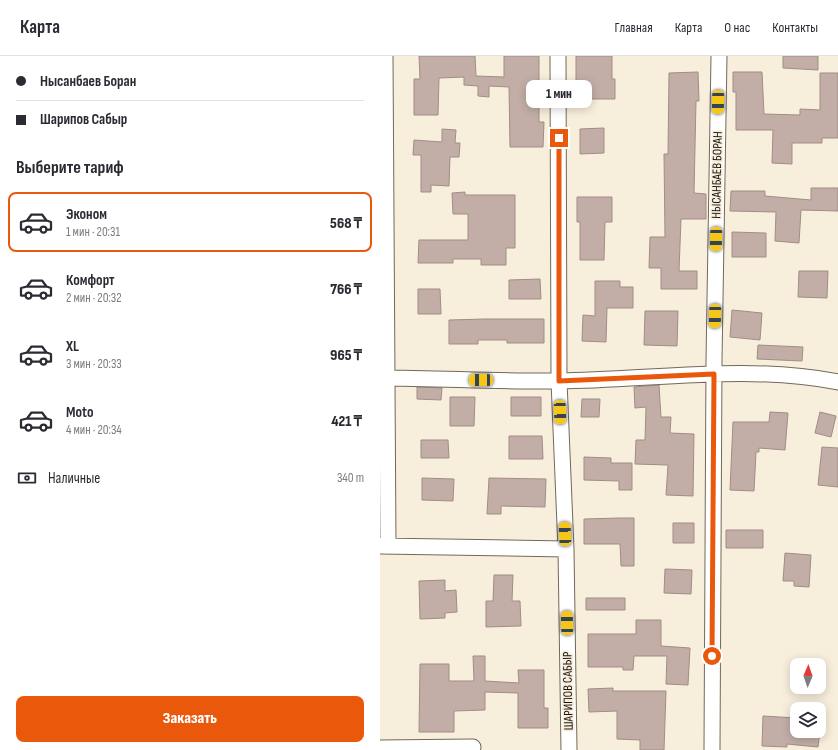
<!DOCTYPE html>
<html lang="ru">
<meta charset="utf-8">
<style>
:root{--surface:#fff;--page:#f7f7f7;--text:#2b2b33;--muted:#7c7c81;--line:#e1e1e2;--accent:#ea580c}
body{margin:0;font-family:"Sofia Sans Condensed",sans-serif;background:var(--page);color:var(--text);height:100vh;display:flex;flex-direction:column;font-size:15px;white-space:nowrap}
*{box-sizing:border-box;margin:0}
p{font-size:13px;color:var(--muted)}
.icon{flex:none;width:22px;height:22px;fill:none;stroke:currentColor;stroke-width:2;stroke-linecap:round;stroke-linejoin:round}
.map{position:relative;flex:1;overflow:hidden}
.sheet{display:flex;flex-direction:column;background:var(--surface);width:380px}
.sheet>*{flex:none}
.banner{display:grid;align-content:center;height:88px;padding:0 16px;background:var(--surface)}
.needle{width:26px;rotate:2deg}
.controls{position:absolute;left:410px;top:602px;display:grid;gap:8px}
.controls a{display:grid;place-items:center;width:36px;height:36px;border-radius:8px;background:var(--surface);box-shadow:0 2px 10px #0003;font-size:20px}
.end{position:absolute;width:18px;height:18px;margin:-9px;border:5px solid #ea580c;background:#fff;box-shadow:0 0 0 2px #fff}
.from{border-radius:50%}
.bubble{position:absolute;height:28px;border-radius:8px;background:var(--surface);box-shadow:0 2px 10px #0003;font-size:13px;font-weight:800;line-height:28px;text-align:center}
.car{position:absolute;width:12px;height:24px;margin:-12px -6px;border-radius:5px;box-shadow:0 0 3px 1px #0007;background:linear-gradient(#f5c518 24%,#345 0 40%,#f5c518 0 76%,#345 0 86%,#f5c518 0)}
.banner b{display:flex;align-items:center;gap:14px;height:38px;font-size:15px}
.banner b+b{border-top:1px solid var(--line)}
.banner i{width:10px;height:10px;background:var(--text)}
ul{padding:0;list-style:none}
li{display:flex;align-items:center;gap:12px;height:60px;margin:0 8px 6px;padding:0 8px;border:2px solid transparent;border-radius:8px}
li div{flex:1}
li b{display:block;font-size:15px}
li em{font-style:normal;font-weight:800}
li.active{border-color:var(--accent)}
li>.icon{width:36px;height:36px;stroke-width:1.5}
h2{padding:0 16px;font-size:18px;line-height:48px}
.pay{display:flex;align-items:center;gap:10px;height:44px;padding:0 16px;font-size:15px}
.pay p{margin-inline-start:auto}
.action{display:flex;gap:8px;margin-top:auto;padding:8px 16px}
.action a{flex:1;height:46px;border-radius:8px;background:var(--accent);color:#fff;font-size:16px;font-weight:800;line-height:46px;text-align:center}
header{display:flex;align-items:center;gap:24px;box-sizing:border-box;height:56px;padding:0 20px;background:var(--surface);border-bottom:1px solid var(--line)}
header strong{font-size:19px}
nav{display:flex;gap:22px;margin-inline-start:auto;font-size:14px}
main{display:flex;flex:1;min-height:0}
.map>svg:first-child{display:block}
.building{fill:#c2aea6;stroke:#a08d85}
.lines{fill:none;stroke-linecap:round;stroke-linejoin:round}
.minor-casing{stroke:#726959;stroke-width:17}
.minor{stroke:#fff;stroke-width:15}
.route{stroke:#ea580c;stroke-width:5}
.labels{text-anchor:middle;dominant-baseline:central;stroke-width:3.5;stroke-linejoin:round;paint-order:stroke}
.street-label{font-size:13px;fill:#17140e;stroke:#f8eedc}
</style>
<header>
<strong>Карта</strong>
<nav><a>Главная</a><a>Карта</a><a>О нас</a><a>Контакты</a></nav>
</header>
<main>
<section class="sheet">
<div class="banner">
<b><i class="from"></i>Нысанбаев Боран</b>
<b><i></i>Шарипов Сабыр</b>
</div>
<h2>Выберите тариф</h2>
<ul>
<li class="active"><svg class="icon" aria-label="car" viewBox="0 0 24 24"><path d="M5 17H2v-5l4-1 3-4h7l3 4 3 1v5h-3M9 17h6M6 11h13"/><circle cx="7" cy="17" r="2"/><circle cx="17" cy="17" r="2"/></svg><div><b>Эконом</b><p>1 мин · 20:31</p></div><em>568 ₸</em></li>
<li><svg class="icon" aria-label="car" viewBox="0 0 24 24"><path d="M5 17H2v-5l4-1 3-4h7l3 4 3 1v5h-3M9 17h6M6 11h13"/><circle cx="7" cy="17" r="2"/><circle cx="17" cy="17" r="2"/></svg><div><b>Комфорт</b><p>2 мин · 20:32</p></div><em>766 ₸</em></li>
<li><svg class="icon" aria-label="car" viewBox="0 0 24 24"><path d="M5 17H2v-5l4-1 3-4h7l3 4 3 1v5h-3M9 17h6M6 11h13"/><circle cx="7" cy="17" r="2"/><circle cx="17" cy="17" r="2"/></svg><div><b>XL</b><p>3 мин · 20:33</p></div><em>965 ₸</em></li>
<li><svg class="icon" aria-label="car" viewBox="0 0 24 24"><path d="M5 17H2v-5l4-1 3-4h7l3 4 3 1v5h-3M9 17h6M6 11h13"/><circle cx="7" cy="17" r="2"/><circle cx="17" cy="17" r="2"/></svg><div><b>Moto</b><p>4 мин · 20:34</p></div><em>421 ₸</em></li>
</ul>
<div class="pay"><svg class="icon" aria-label="cash" viewBox="0 0 24 24"><path d="M3 7h18v10H3z"/><circle cx="12" cy="12" r="2"/></svg>Наличные<p>340 m</p></div>
<div class="action"><a>Заказать</a></div>
</section>
<div class="map">
<svg width="458" height="694" viewBox="0 0 458 694">
<rect width="100%" height="100%" fill="#f8eedc"/>
<path class="building" d="M39,0h56l1,20 28,1v-21h35v66h5l-1,25h-33l-1,-60 -20,-1v11l-11,-1v-10l-14,-1v-8l-25,1 -1,37h-24v-36h6z
M196,0h36v23h3v20h-39z
M403,0h35v14l-35,-2z
M318,16l1,29h-3l-2,92 12,1v25h-25l-2,52h18v18h-36v-21h-12l1,-31h15l-1,-83h4l1,-81z
M353,16h29l2,42 36,1v-6l20,1v-37h18v65h-16v5h-30v21l-20,-1 1,-33h-37v-38h-3z
M224,72v25l-24,1v-25z
M62,73l14,1 -1,13h5l-1,14h-9l-1,29 -18,-1v7h-10v-37h-8l1,-15 28,2z
M431,132h27v23l-37,-1 -2,33 -24,-2 1,-29 -46,-1 1,-20h34v5l46,4z
M85,136v3h50v53h-9v17h-25v-6h-28v4h-35l1,-23h49v-26h-15l-1,-21z
M197,141h35v25h-7l-1,38h-24v-38h-3z
M352,176l34,1v24h-34z
M419,215h29l-1,27 -29,-1z
M160,223l1,20h-32v-19z
M215,225h25v6h13v21h-26l-1,34 -24,-1 1,-26 12,1z
M38,233h22l1,25h-23z
M352,254l30,3 -2,27 -30,-3z
M265,255h33l-1,35 -33,-1z
M105,263h59v24h-37v-3h-29v4h-29v-24z
M378,289l45,2 -1,14 -45,-2z
M279,329l2,32h10l-1,16 24,1 -1,62 -27,-1 2,-30 -33,-1 1,-24h9l1,-33 -11,1 -1,-21z
M37,331l25,1 -1,12 -24,-1z
M70,341h25l-1,29h-24z
M131,341h30v19h-30z
M202,343h18l-1,18h-18z
M390,356l18,1 -3,37 -26,-2v4h-3l-2,39 -24,-1 3,-68h36z
M440,356l16,4 -5,21 -16,-4z
M129,380h33l1,23h-34z
M41,384h27l1,18h-28z
M442,391l16,1v39l-20,-2z
M204,401l27,1v5h21v27h-13v-9l-35,-1z
M42,422l32,1 -1,22 -31,-1z
M109,422l57,1 -1,28 -44,-1v8h-14z
M240,462h14v48h-13l-1,-22h-36v-25z
M293,467h21v20h-21z
M346,474h37v18h-37z
M405,497l26,2 -2,32 -15,-1v-5h-11z
M285,513l27,1 -1,24 -27,-1z
M114,519h19l-1,26h8l1,25 -35,1v-26h7z
M65,524v11l11,-1 1,22 -12,1v5l-25,1 -1,-38z
M206,542h39v12h-39z
M256,564h25v26l29,2 -2,37 -22,-1 1,-28h-33l-1,14h-10v-3h-35v-33h48z
M93,600h12v25l34,2 -1,-13h26v38h4v20h-30v-35l-33,-1v18l-31,1v21h-35l1,-68h29v17h25z
M233,632v3h53l-2,59h-24v-10l-23,-1v-28l-28,1 -1,-23z
M383,660l34,2v13h23l-2,16 -31,-3v3l-25,-1z"/>
<g class="lines">
<g class="minor-casing">
<path id="minor" d="M5,0l3,490
M178,0l1,325 7,168 3,201
M0,322c60,0 119,4 179,3 92,-1 188,-17 279,1
M0,490l186,3
M0,692l93,-1
M332,694l2,-389 5,-305"/>
</g>
<use href="#minor" class="minor"/>
</g>
<g class="lines">
<path class="route" d="M179,82v243l155,-7 -2,282"/>
</g>
<g class="labels">
<g class="street-label">
<text transform="translate(337 119) rotate(-89)">НЫСАНБАЕВ БОРАН</text>
<text transform="translate(188 635) rotate(-91)">ШАРИПОВ САБЫР</text>
</g>
</g>
</svg>
<div class="controls">
<a><svg class="needle" viewBox="-14 -14 28 28"><path d="M0-13l5 13h-10z" fill="#e53935"/><path d="M0 13l5-13h-10z" fill="#7c7c81"/></svg></a>
<a><svg class="icon" aria-label="layers" viewBox="0 0 24 24"><path d="M12 4l9 5-9 5-9-5zM3 14l9 5 9-5"/></svg></a>
</div>
<i class="end from" style="left:332px;top:600px"></i>
<i class="end" style="left:179px;top:82px"></i>
<div class="bubble" style="left:146px;top:24px;width:66px">1 мин</div>
<i class="car" style="left:338px;top:46px;rotate:181deg"></i>
<i class="car" style="left:336px;top:183px;rotate:181deg"></i>
<i class="car" style="left:335px;top:260px;rotate:181deg"></i>
<i class="car" style="left:101px;top:324px;rotate:271deg"></i>
<i class="car" style="left:180px;top:356px;rotate:178deg"></i>
<i class="car" style="left:185px;top:478px;rotate:358deg"></i>
<i class="car" style="left:187px;top:567px;rotate:359deg"></i>
</div>
</main>
